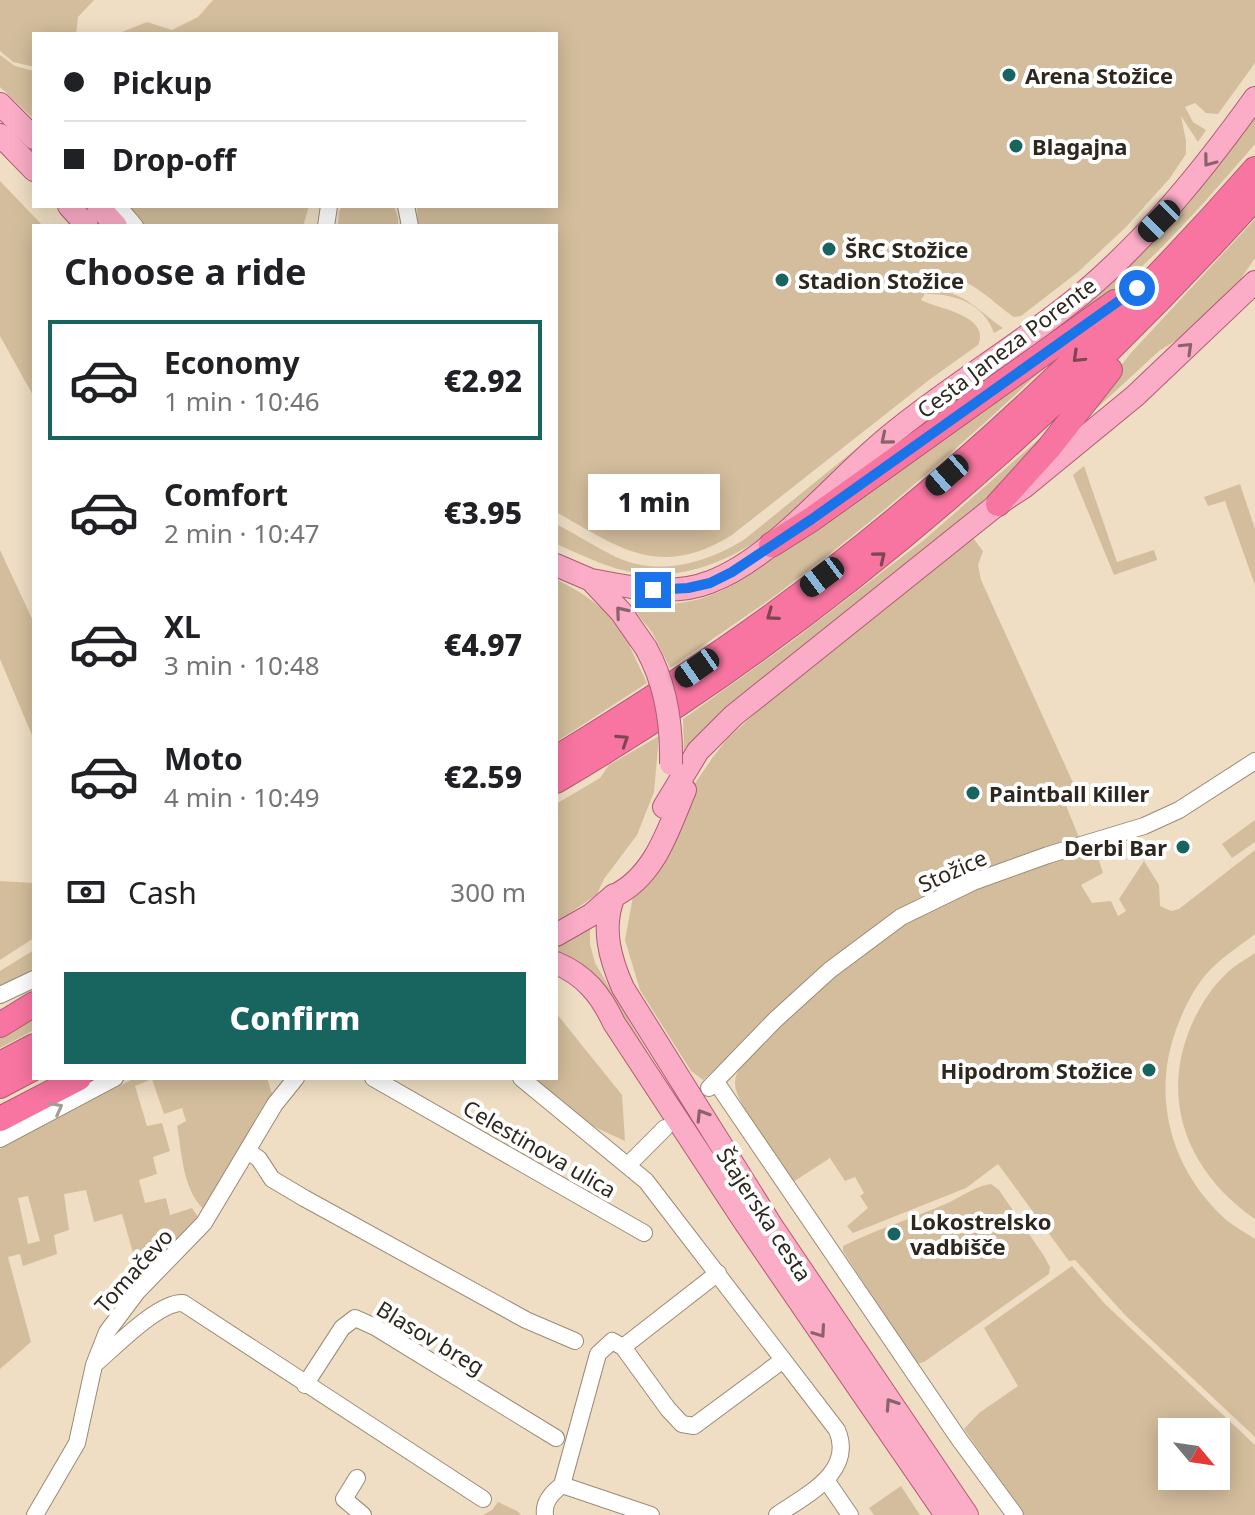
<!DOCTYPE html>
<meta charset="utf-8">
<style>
:root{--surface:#fff;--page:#f6f6f6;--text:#202124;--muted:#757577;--line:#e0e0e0;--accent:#18655f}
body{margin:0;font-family:"Noto Sans",sans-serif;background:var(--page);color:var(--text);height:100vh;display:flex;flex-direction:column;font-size:30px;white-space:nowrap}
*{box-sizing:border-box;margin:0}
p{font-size:26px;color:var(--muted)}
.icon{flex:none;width:44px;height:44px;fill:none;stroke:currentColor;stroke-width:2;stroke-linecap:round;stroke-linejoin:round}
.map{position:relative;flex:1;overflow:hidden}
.sheet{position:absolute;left:32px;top:224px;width:526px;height:856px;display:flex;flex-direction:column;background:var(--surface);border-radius:0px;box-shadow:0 4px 20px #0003}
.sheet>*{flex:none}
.guide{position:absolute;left:32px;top:32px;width:526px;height:176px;border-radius:0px;box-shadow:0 4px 20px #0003;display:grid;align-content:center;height:176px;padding:0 32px;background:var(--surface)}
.needle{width:52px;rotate:119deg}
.tools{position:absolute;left:1158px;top:1418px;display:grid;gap:16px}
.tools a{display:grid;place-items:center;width:72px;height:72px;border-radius:0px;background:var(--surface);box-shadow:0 4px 20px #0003;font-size:40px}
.end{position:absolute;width:36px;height:36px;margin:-18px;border:10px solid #1a73e8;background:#fff;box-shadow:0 0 0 4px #fff}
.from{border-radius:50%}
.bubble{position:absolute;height:56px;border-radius:0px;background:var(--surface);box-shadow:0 4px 20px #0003;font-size:26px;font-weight:800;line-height:56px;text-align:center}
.car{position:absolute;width:24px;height:48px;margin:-24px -12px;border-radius:10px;box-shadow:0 0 6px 2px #0007;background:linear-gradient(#222 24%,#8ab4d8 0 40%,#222 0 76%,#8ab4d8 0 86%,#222 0)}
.guide b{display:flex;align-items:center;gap:28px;height:76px;font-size:30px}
.guide b+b{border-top:2px solid var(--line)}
.guide i{width:20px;height:20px;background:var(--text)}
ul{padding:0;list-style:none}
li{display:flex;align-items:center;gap:24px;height:120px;margin:0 16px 12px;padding:0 16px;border:4px solid transparent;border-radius:0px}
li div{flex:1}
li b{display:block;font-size:30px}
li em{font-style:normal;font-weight:800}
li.on{border-color:var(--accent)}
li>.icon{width:72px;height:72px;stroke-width:1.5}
h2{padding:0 32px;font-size:36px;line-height:96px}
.pay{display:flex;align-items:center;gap:20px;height:88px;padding:0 32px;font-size:30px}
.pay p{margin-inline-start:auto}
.button{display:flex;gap:16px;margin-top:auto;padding:16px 32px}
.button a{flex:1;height:92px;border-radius:0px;background:var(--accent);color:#fff;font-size:32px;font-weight:800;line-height:92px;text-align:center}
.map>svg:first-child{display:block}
.green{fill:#d3bd9c;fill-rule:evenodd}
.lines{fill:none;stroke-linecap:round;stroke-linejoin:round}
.minor-casing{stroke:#9b8b74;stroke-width:18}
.major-casing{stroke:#b15a73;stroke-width:24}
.highway-casing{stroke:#b15a73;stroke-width:26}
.minor{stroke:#fff;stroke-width:16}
.major{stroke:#fbacc7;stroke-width:22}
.highway{stroke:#f875a1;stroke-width:24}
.major-bridge-casing{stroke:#b15a73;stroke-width:24;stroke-linecap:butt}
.major-bridge{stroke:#fbacc7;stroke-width:22}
.oneway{stroke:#8a636a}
.oneway2{stroke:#7f4652}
.oneway3{stroke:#a19e9a}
.route{stroke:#1a73e8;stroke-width:10}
.poi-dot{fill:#18655f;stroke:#fff;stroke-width:3}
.labels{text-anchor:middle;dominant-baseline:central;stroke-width:8;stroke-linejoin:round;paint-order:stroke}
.poi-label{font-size:22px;font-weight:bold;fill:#2e271e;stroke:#fff;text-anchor:start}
.street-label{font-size:22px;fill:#2e271e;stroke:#fff}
</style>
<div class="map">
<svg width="1255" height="1515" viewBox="0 0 1255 1515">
<rect width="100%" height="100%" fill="#efdec4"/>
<path class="green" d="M0,0h94l-16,17 -2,17h-42v33l-21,-5 -13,-11z
M213,0h1042v63l-37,51 -12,-1 -11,-10 -10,4 8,15 13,8 -8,12 -17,-26 5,25v13l-16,24 -44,49 -48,45 -57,44 -7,1c-19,-12 -58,-56 -82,-33 -4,4 -8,11 -11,16 17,9 70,15 57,45l-49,35 -197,155c-73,45 -112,13 -176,-23v-286h-138l-1,-20h139v-172h-439l30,-12 25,8 26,-13z
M0,55l15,11 19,5v48l-34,-32z
M1255,112v32c-50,58 -100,116 -160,163l-248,175 37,-33 181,-131z
M0,181l43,45h-9v171l-34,-61z
M125,206h184l-6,20h-161z
M342,206h52l4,12v8h-60l1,-14z
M1255,219v39l-13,19v9l-43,40 -40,25 -88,81 59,-78z
M928,291c34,-3 50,20 75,37l-9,5c-10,-29 -38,-39 -67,-39z
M982,354l-3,5c-41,34 -81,68 -122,102 -55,45 -115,108 -191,113 -43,3 -72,-14 -110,-30v-20c20,10 39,23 60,33 43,20 91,6 129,-18l164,-133z
M1044,364l1,3c-86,81 -175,158 -269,228 -35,25 -71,49 -106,73l-18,-36 -19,-23 2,-5c37,2 67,-1 99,-20z
M1056,424l-41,54 -331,278 -1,-37 104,-74 137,-105z
M1084,466l33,96 37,-12 3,10 -43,15 -41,-100z
M1240,484l15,45v56l-30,-84 -17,5 -4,-9z
M973,538l10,13 -5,14 3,15 93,205 -10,5 -1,8 17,42 -150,55 -199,160 -28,25 -12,-9 -51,-81 -15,-50 8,-44 58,-107 22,-32 14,-18 53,-48z
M0,550l34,73v117l-34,-81z
M556,579c38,20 51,31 76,66l-2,2 17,36 -91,59z
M659,736l-5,56 -17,43 -33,44 -7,15 -41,29v-119l44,-26 9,-13z
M1255,820v22l-23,16 -10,-14z
M1255,850v84c-14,11 -31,22 -44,35 -15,15 -26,37 -34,58 -26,68 -7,141 47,191 9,8 21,14 31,21v198l-129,-121 -51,-56 -6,1 -71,-97 -32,24 -113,45 -6,-7 21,-18 -8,-12 4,-3 -9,-16 -10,4 -15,-23 -37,24c-13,-19 -60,-81 -58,-100 2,-21 27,-38 41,-52 31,-32 64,-64 100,-89 64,-46 145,-73 220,-90l7,22 -22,12 11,18 19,-2 7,15 8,-5 -7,-12 25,-38 15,24 1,21 11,5 8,-2z
M0,881l34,2v55l-34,22z
M590,929v15l5,19 72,122 -111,-129v-9z
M34,950v22l-34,16v-17z
M1255,953v266c-66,-46 -96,-117 -64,-193 8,-18 19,-37 34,-51 8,-9 20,-15 30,-22z
M34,1010v20l-34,18v-16z
M556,1013l66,82 3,46 -37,-17 -54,-46h22z
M135,1078h132l6,19 -67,114c-23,-18 -24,-58 -29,-85l9,-5 -4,-13 -18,6 -12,-35 -17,7 12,40 15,-3 8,28 -17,6 4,17 -18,6 6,23 21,-5 4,17 22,-7 6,9 -1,4 -56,60 -19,-67 -28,8 -8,-32 -22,4 5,36 -15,5 3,19 -34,12 -3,-12 -12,3 23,85 -31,27v-220zM28,1196l12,45 -12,3 -10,-46z
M991,1184l8,6 45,66 6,11 -1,7 -125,88 -8,2 -73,-113v-5c34,-17 71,-28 107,-44 14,-7 26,-16 41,-18z
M1072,1266l33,38 150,141v70h-231l-60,-86 15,-16 39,-27 -34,-58zM1172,1432h44v44h-44z
M901,1486l19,29h-46l-5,-7z
M498,1502l19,9 4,4h-38l9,-5z"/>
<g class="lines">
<g class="minor-casing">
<path id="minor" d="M118,206l17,20
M406,206l4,20
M326,226l3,-20
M0,995l34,-16
M373,1078l271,155
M521,1078l125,103 191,249c18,42 -31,65 -60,85
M716,1082l243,357 56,76
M709,1088l66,-68 55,-50 71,-53 72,-35 75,-27 96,-29 35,-16 76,-49
M0,1139l115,-61
M248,1151l11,8 13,20 32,19 222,122 49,21
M629,1164l36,-36
M718,1273l-95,74 45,62 14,15 12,2 89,-66
M95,1364c19,-16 64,-63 88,-61l300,196
M305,1385l37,-57 13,-10 20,9 181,111
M357,1478l-13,21 19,16
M826,1480l24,35
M562,1485l89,30
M35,1515l42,-72 17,-78 13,-33 30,-40 67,-69 71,-119 21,-26
M545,1515c-2,-13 7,-22 17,-30l36,-131 14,-13 11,6"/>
</g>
<g class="major-casing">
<path id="major" d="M0,104l34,34
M0,135l34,35
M69,206l18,20
M98,206l18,20
M556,565l35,15 30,32 25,36
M591,580c39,7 81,17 119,2 63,-23 125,-102 178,-145 62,-52 133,-92 195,-144 67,-57 121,-124 172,-195
M664,807l34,-56 35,-35 265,-212 26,-17 111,-91 120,-114
M614,896c-13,31 -4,63 9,92l150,240 194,287
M614,896c41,-20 54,-66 71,-106
M556,935l35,-20 23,-20
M556,963c29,12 45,32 58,60l130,198 202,294"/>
</g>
<g class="highway-casing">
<path id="highway" d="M998,504l50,-55 62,-79
M771,545l41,-26 303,-217
M556,758c74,-45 147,-92 217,-143 177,-130 337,-281 482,-446
M556,781c264,-155 494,-357 699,-583
M0,1025l34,-21
M0,1064l34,-18
M0,1086l34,-18
M0,1119l79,-41"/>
</g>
<use href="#minor" class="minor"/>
<use href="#major" class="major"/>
<use href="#highway" class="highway"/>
<g class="major-bridge-casing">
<path id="major-bridge" d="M646,648c20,36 26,75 25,116"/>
</g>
<use href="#major-bridge" class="major-bridge"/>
</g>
<defs><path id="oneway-chevron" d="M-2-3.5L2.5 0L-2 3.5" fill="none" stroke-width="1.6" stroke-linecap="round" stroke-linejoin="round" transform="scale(2)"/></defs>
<g class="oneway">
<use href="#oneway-chevron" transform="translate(1209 161) rotate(127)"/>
<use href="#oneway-chevron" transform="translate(1187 348) rotate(-44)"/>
<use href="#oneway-chevron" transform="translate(886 439) rotate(140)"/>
<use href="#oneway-chevron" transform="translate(621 612) rotate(-130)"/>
<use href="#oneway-chevron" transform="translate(702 1115) rotate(-122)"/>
<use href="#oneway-chevron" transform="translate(820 1332) rotate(55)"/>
<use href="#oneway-chevron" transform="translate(891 1404) rotate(-124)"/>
</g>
<g class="oneway2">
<use href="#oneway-chevron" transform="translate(1078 357) rotate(136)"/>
<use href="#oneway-chevron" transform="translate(880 557) rotate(-39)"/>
<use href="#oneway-chevron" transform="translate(772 615) rotate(144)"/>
<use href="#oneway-chevron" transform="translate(623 740) rotate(-33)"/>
</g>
<use class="oneway3" href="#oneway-chevron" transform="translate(57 1108) rotate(-28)"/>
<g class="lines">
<path class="route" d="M653,590l35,-2 22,-5 22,-11 80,-53 325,-231"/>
</g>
<g class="poi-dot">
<circle cx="1009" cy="75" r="8"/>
<circle cx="1016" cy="146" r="8"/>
<circle cx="829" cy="249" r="8"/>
<circle cx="782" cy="280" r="8"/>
<circle cx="973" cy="793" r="8"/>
<circle cx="1183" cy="847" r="8"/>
<circle cx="1149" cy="1070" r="8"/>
<circle cx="894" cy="1234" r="8"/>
</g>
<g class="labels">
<g class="poi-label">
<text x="1025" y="75">Arena Stožice</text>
<text x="1032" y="146">Blagajna</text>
<text x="845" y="249">ŠRC Stožice</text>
<text x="798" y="280">Stadion Stožice</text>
<text x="989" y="793">Paintball Killer</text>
<text x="1167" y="847" text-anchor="end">Derbi Bar</text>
<text x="1133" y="1070" text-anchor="end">Hipodrom Stožice</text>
<text x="910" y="1221">Lokostrelsko<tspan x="910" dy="25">vadbišče</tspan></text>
</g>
<g class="street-label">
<text transform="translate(1006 347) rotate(-37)">Cesta Janeza Porente</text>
<text transform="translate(952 870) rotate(-24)">Stožice</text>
<text transform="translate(540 1148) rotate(30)">Celestinova ulica</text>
<text transform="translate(765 1214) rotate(57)">Štajerska cesta</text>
<text transform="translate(133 1270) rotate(-48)">Tomačevo</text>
<text transform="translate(431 1337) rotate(31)">Blasov breg</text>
</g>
</g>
</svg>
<div class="tools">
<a><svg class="needle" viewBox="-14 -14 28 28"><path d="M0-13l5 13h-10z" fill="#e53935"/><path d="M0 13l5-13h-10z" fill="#757577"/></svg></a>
</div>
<i class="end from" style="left:1137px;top:288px"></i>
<i class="end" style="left:653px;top:590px"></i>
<div class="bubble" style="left:588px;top:474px;width:132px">1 min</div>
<i class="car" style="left:1159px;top:221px;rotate:225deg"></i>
<i class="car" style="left:947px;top:475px;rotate:229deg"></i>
<i class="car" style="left:822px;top:577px;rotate:233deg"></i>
<i class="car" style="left:697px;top:668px;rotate:235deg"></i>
<div class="guide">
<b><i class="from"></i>Pickup</b>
<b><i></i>Drop-off</b>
</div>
<section class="sheet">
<h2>Choose a ride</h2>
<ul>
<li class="on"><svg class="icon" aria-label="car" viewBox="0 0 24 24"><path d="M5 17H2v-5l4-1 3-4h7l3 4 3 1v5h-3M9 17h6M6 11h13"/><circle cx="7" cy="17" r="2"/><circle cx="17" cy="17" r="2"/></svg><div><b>Economy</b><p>1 min · 10:46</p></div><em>€2.92</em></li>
<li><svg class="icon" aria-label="car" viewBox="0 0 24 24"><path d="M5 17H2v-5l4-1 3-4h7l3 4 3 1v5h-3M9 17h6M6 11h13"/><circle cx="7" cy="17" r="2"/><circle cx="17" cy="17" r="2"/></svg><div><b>Comfort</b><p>2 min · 10:47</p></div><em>€3.95</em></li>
<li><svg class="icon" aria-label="car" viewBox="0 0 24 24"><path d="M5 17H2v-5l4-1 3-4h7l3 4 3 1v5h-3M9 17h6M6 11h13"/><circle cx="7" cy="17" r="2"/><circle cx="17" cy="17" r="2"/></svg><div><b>XL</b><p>3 min · 10:48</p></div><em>€4.97</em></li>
<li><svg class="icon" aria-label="car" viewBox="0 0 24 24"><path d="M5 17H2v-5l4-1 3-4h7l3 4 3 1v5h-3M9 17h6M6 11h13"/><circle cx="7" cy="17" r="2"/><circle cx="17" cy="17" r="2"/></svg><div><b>Moto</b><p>4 min · 10:49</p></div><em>€2.59</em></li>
</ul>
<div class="pay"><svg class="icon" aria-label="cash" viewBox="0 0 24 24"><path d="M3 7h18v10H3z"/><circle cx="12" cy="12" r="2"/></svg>Cash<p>300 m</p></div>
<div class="button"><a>Confirm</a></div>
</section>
</div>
